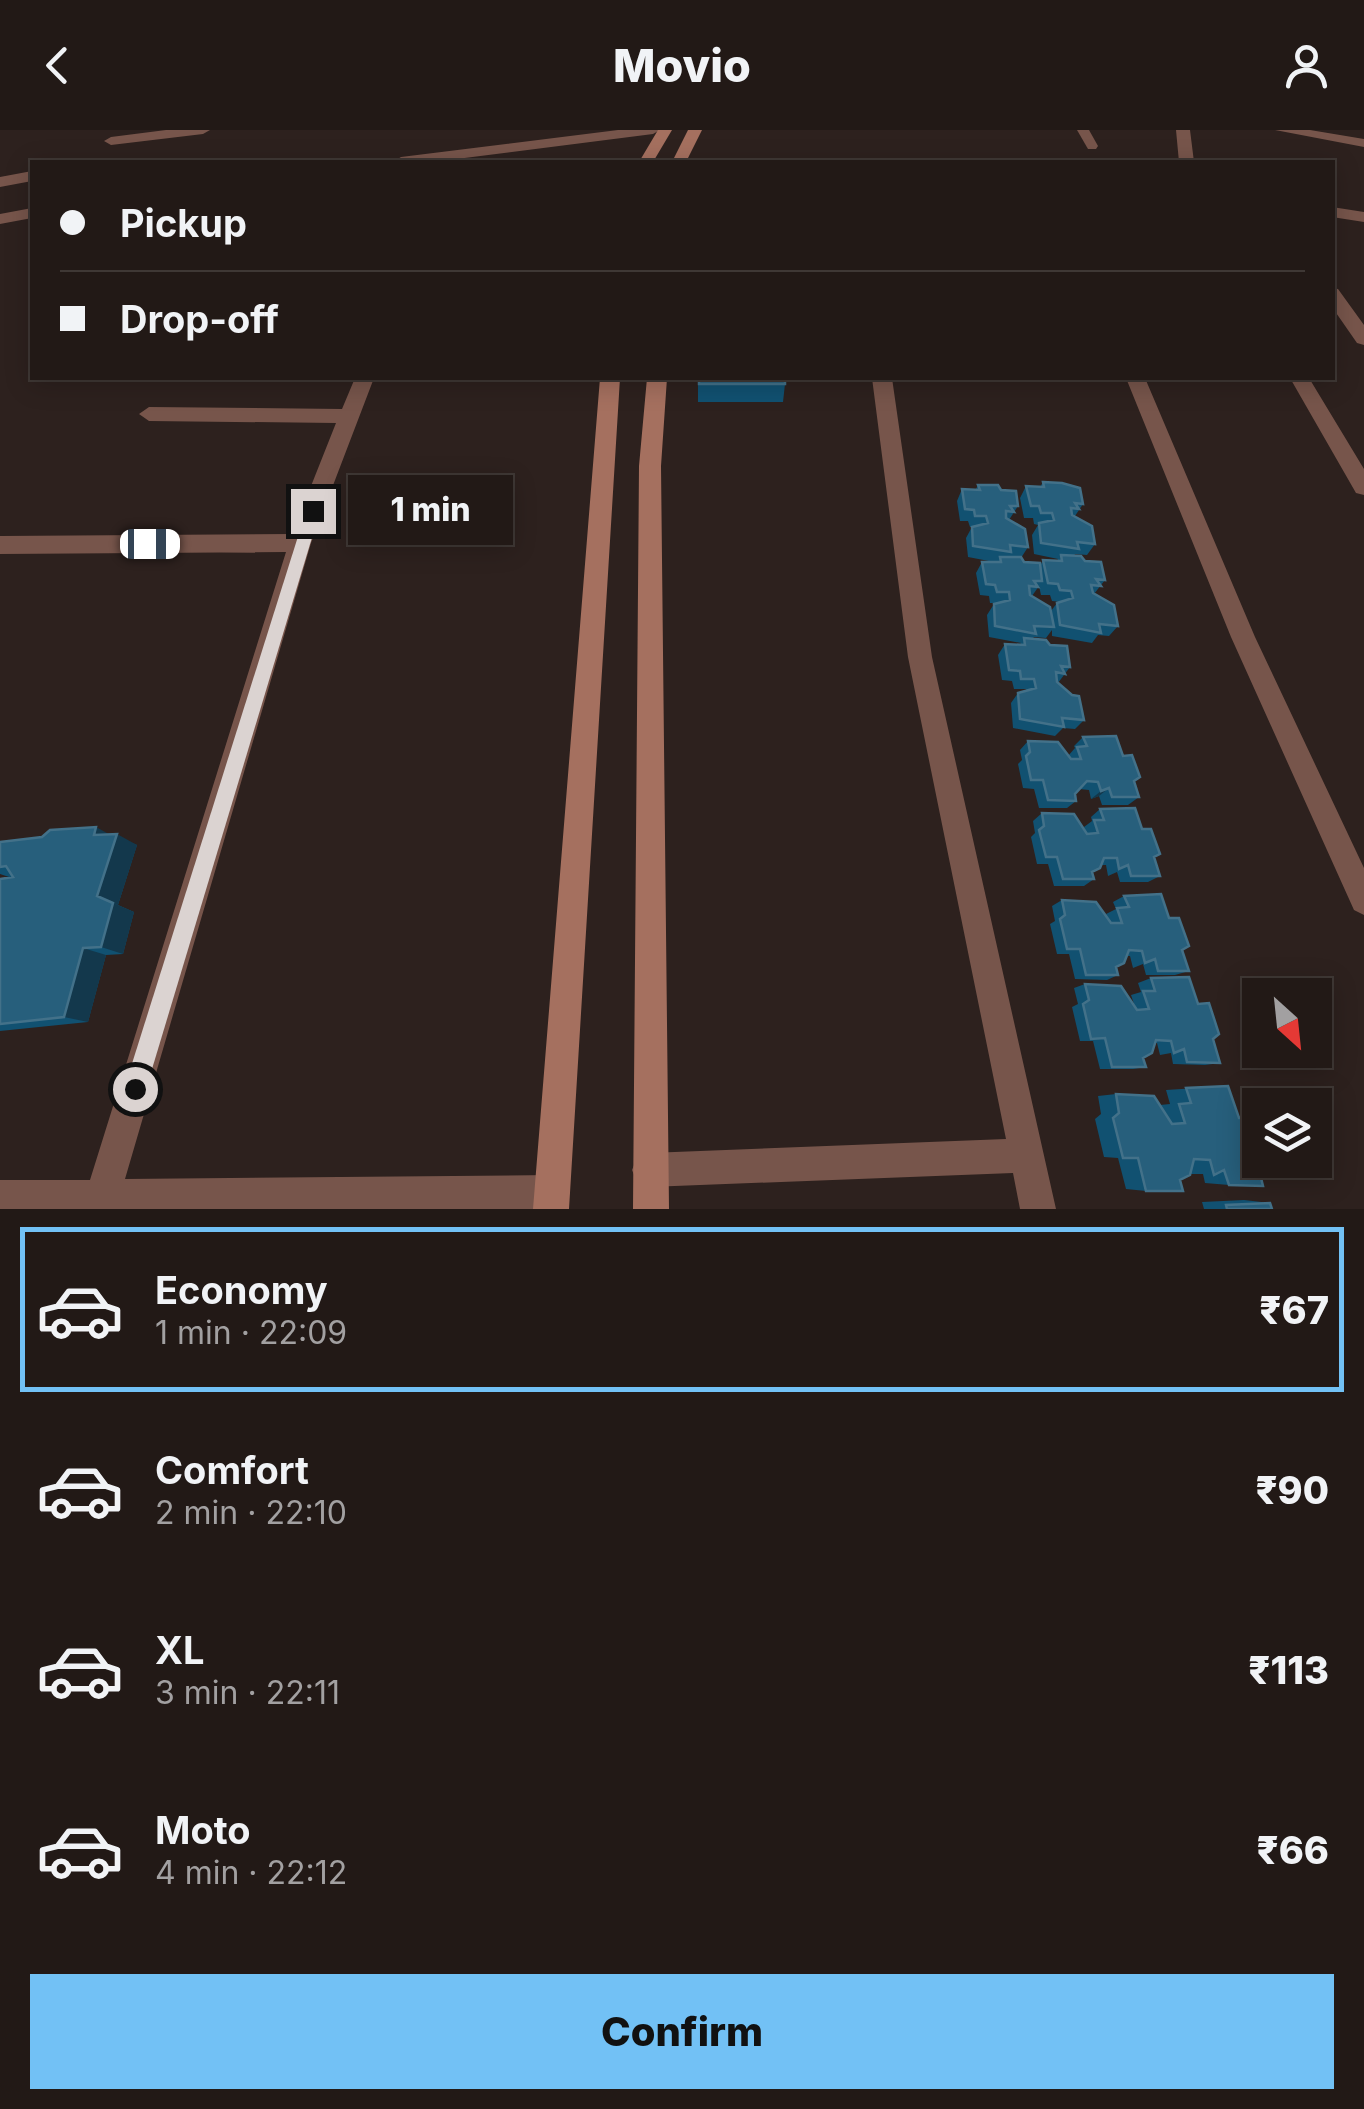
<!DOCTYPE html>
<meta charset="utf-8">
<style>
:root{--surface:#221916;--page:#2a221f;--text:#f1f3f6;--muted:#a2a0a1;--line:#3f3835;--accent:#72c1f5}
body{margin:0;font-family:Inter,sans-serif;background:var(--page);color:var(--text);height:100vh;display:flex;flex-direction:column;font-size:38px;white-space:nowrap}
*{box-sizing:border-box;margin:0}
p{font-size:32px;color:var(--muted)}
.icon{flex:none;width:55px;height:55px;fill:none;stroke:currentColor;stroke-width:2;stroke-linecap:round;stroke-linejoin:round}
.map{position:relative;height:1079px;overflow:hidden}
.drawer{display:flex;flex-direction:column;background:var(--surface);flex:1}
.drawer>*{flex:none}
.guide{position:absolute;left:30px;top:30px;width:1305px;height:220px;border-radius:0px;box-shadow:0 5px 25px #0003,0 0 0 2px var(--line);display:grid;align-content:center;height:220px;padding:0 30px;background:var(--surface)}
.needle{width:65px;rotate:153deg}
.fabs{position:absolute;left:1242px;top:848px;display:grid;gap:20px}
.fabs a{display:grid;place-items:center;width:90px;height:90px;border-radius:0px;background:var(--surface);box-shadow:0 5px 25px #0003,0 0 0 2px var(--line);font-size:50px}
.end{position:absolute;width:45px;height:45px;margin:-22px;border:12px solid #dbd3d1;background:#111;box-shadow:0 0 0 5px #111}
.from{border-radius:50%}
.bubble{position:absolute;height:70px;border-radius:0px;background:var(--surface);box-shadow:0 5px 25px #0003,0 0 0 2px var(--line);font-size:32px;font-weight:800;line-height:70px;text-align:center}
.car{position:absolute;width:30px;height:60px;margin:-30px -15px;border-radius:12px;box-shadow:0 0 8px 2px #0007;background:linear-gradient(#fff 24%,#345 0 40%,#fff 0 76%,#345 0 86%,#fff 0)}
.guide b{display:flex;align-items:center;gap:35px;height:95px;font-size:38px}
.guide b+b{border-top:2px solid var(--line)}
.guide i{width:25px;height:25px;background:var(--text)}
ul{padding:18px 0 0;list-style:none}
li{display:flex;align-items:center;gap:30px;height:165px;margin:0 20px 15px;padding:0 10px;border:5px solid transparent;border-radius:0px}
li div{flex:1}
li b{display:block;font-size:38px}
li em{font-style:normal;font-weight:800}
li.on{border-color:var(--accent)}
li>.icon{width:90px;height:90px;stroke-width:1.5}
.primary-button{display:flex;gap:20px;margin-top:auto;padding:20px 30px}
.primary-button a{flex:1;height:115px;border-radius:0px;background:var(--accent);color:#111;font-size:40px;font-weight:800;line-height:115px;text-align:center}
header{display:flex;justify-content:space-between;align-items:center;height:130px;padding:0 30px;background:var(--surface);font-size:45px;font-weight:800}
.map>svg:first-child{display:block}
.lines{fill:none;stroke-linecap:round;stroke-linejoin:round}
.lane{fill:#77554b;fill-rule:evenodd}
.street{fill:#77554b;fill-rule:evenodd}
.secondary{fill:#a5705f;fill-rule:evenodd}
.wall{fill:#115171;fill-rule:evenodd}
.shaded-wall{fill:#13384c}
.building{fill:#275f7c;stroke:#437189;stroke-width:2.5}
.route{fill:#dbd3d1}
</style>
<header><svg class="icon" aria-label="back" viewBox="0 0 24 24"><path d="M15 5l-7 7 7 7"/></svg>Movio<svg class="icon" aria-label="person" viewBox="0 0 24 24"><circle cx="12" cy="8" r="4"/><path d="M4 21q1-7 8-7t8 7"/></svg></header>
<div class="map">
<svg width="1364" height="1079" viewBox="0 0 1364 1079">
<rect width="100%" height="100%" fill="#2d211e"/>
<g class="lines">
<path class="lane" d="M1077,0h12l9,16 -2,3h-8z"/>
<path class="street" d="M166,0h44l-7,4 -92,11 -7,-4 7,-4z
M618,0h42l-7,4 -220,28h-40l8,-5z
M1176,0h14l4,32h-15z
M1275,0h35l54,9v8z
M32,41v10l-32,6v-10z
M1332,77l32,5v10l-32,-5z
M32,78v10l-32,6v-10z
M1332,158l6,1 26,36v20l-7,-2 -25,-36z
M355,248h19l-63,165 -186,636 427,-4 12,6 6,12 -6,12 -8,4h-556v-29h90l196,-628 -286,2v-18l292,-2 44,-111 -187,-2 -10,-7 10,-7 193,2z
M872,248h20l40,279 124,552h-36l-7,-36 -364,14 -12,-5 -5,-12 5,-12 12,-5 357,-14 -98,-482z
M1126,248h19l110,259 109,231v47l-10,-5 -123,-273z
M1290,248h19l55,91v26l-8,-2z"/>
<path class="secondary" d="M658,0h14l-19,32h-14z
M688,0h14l-16,32h-14z
M600,248h20l-51,831h-36z
M647,248h20l-6,88 8,743h-36l6,-743z"/>
</g>
<path class="wall" d="M698,248l87,6 -2,18h-85z
M1043,352l40,22 -8,12 20,28 -8,11 -12,-1 -1,2 31,24 -11,14 24,32 -9,10 -11,-1 -6,8 -40,-7v-6l-6,8 -12,-1 -2,2 38,28 -12,16 26,37 -9,9 -12,-1 -8,8 -42,-8 -2,-25 7,-10 9,-2 -1,-2h-12l-2,-8 -10,-1 -4,-25 7,-11 14,1 2,-2 -32,-6 -2,-22 7,-11 4,-1h-8l-1,-7 -9,-1 -4,-22 6,-11h12l-26,-5 -2,-19 6,-11h-2l-2,-6h-8l-3,-20 5,-12h14l2,-4 40,21 -9,14 19,27 -7,11 3,4 16,4 3,-6 14,1 1,-2 -24,-5 -2,-19 6,-10 -4,-1 -1,-6h-9l-4,-20 6,-12 14,1zM1039,456l2,9h9l2,6 9,1 -4,1 -6,8 -19,-15z
M1083,607l40,19 17,21 -6,5 5,15 -11,8h-26l-3,-9 -8,3 -2,-9 -10,-1 -4,5 1,7 -9,7h-28l-5,-19 -11,-1 -5,-24 4,-4 -2,-10 8,-9 40,15 7,-8 -1,-2z
M1100,679l42,20 12,28 6,19 -12,6h-28l-3,-10 -9,4 -2,-11h-5l-1,3 -8,5 2,6 -10,7h-30l-6,-22h-11l-6,-27 4,-4 -2,-12 9,-8 43,18 -1,-4 8,-6 -1,-4z
M110,704l27,11 -19,60 16,7 -11,42 -17,1 -18,67 -88,9v-152l9,-2 -9,-3v-32l42,-5z
M1124,766l45,22 13,32 7,21 -14,4h-29l-3,-11 -10,4 -3,-12h-3l-11,11 2,8 -11,5 -32,-1 -6,-25h-12l-7,-30 5,-3 -3,-15 10,-6 46,20 -2,-6 10,-5 -3,-7z
M1151,848l47,26 15,35 7,24 -15,2 -32,-1 -2,-11 -11,2 -3,-12h-2l-12,15 3,9 -13,2h-33l-7,-28h-13l-8,-34 6,-3 -4,-16 11,-4 50,23 -4,-12 10,-3 -3,-9z
M1228,956l1,99 -24,-2 -2,-9h-12l-1,-3 -44,20 -20,-2 -8,-31 -14,-1 -9,-38 6,-5 -3,-18 18,-2 44,11 10,-1 -4,-14z
M1244,1070l26,3 2,6h-68l-2,-7z"/>
<path class="shaded-wall" d="M1109,658l-10,8 -8,3 10,-8z
M96,697l20,11 1,-4 20,11 -19,60 -21,-9 -3,-61z
M113,773l21,9 -11,42 -22,-7z
M83,818l23,7 -18,67 -24,-5z"/>
<path class="building" d="M699,248h86v6h-86z
M1043,352l19,1 18,5 3,16 -8,-1 4,6 -8,-1 1,7 20,11 3,18 -18,-2 2,7 -38,-6 -2,-20 15,-3 -2,-7h-11l-2,-7h-8l-5,-20 18,1z
M978,355h20l3,5 15,1 2,15h-8l4,6 -8,-1v7l19,11 3,18 -18,-2 1,7 -38,-6 -1,-19 16,-4 -2,-7h-11l-1,-6 -9,-1 -3,-20 18,1z
M1061,425l20,1 4,5 16,1 4,18 -9,-1 5,7 -10,-1 2,8 21,12 4,21 -19,-2 2,9 -41,-8 -3,-22 16,-5 -2,-7 -11,-1 -2,-6 -10,-1 -5,-23 19,1z
M1000,427h21l3,5 16,1 2,18h-8l4,6 -9,-1 1,9 20,12 4,20 -20,-1 2,8 -41,-8 -1,-22 16,-4 -1,-8h-12l-2,-7 -9,-1 -4,-22h19z
M1024,508l22,2 4,5 17,1 3,21 -9,-1 4,8 -9,-2 1,10 15,13 7,1 5,24 -22,-2 2,9 -44,-8 -2,-26 18,-5 -2,-9h-13l-1,-8 -11,-1 -4,-26 20,1z
M1116,606l7,20 9,-1 8,22 -6,4 5,16h-27l-3,-9 -8,3 -3,-9 -11,-1 -12,13 1,7 -28,-1 -5,-20h-12l-5,-24 4,-4 -2,-11 30,1 13,17h10l-4,-12 10,-1 -4,-9z
M1135,678l7,21h9l9,25 -6,3 6,19h-29l-3,-11 -9,4 -2,-11h-13l-4,10 -8,4 2,7h-31l-6,-22h-11l-7,-27 5,-4 -2,-13 32,1 13,20 11,-1 -4,-13h10l-4,-11z
M96,697l-2,8 23,-1 -20,62 16,7 -12,44 -18,1 -19,69 -64,7v-145l13,-2 -7,-11 -6,1v-25l42,-5 8,-7z
M1161,764l8,24h10l10,28 -7,4 7,21h-31l-3,-12 -10,4 -3,-12 -13,-1 -5,13 -8,4 2,8h-32l-6,-26h-13l-7,-30 5,-4 -3,-15 34,2 15,21h11l-5,-15 12,-1 -5,-11z
M1189,847l9,27 11,-1 10,31 -6,5 7,24 -33,-1 -3,-13 -10,4 -3,-12 -15,-1 -4,13 -9,5 3,9h-34l-7,-29 -14,1 -8,-35 6,-4 -4,-16 36,2 16,24 12,-1 -6,-18h12l-4,-13z
M1228,956l11,32 10,-1 11,29v9l-4,3 7,28 -34,-1 -5,-15 -10,5 -4,-15 -16,-1 -4,16 -10,5 3,11h-37l-8,-33h-15l-10,-40 6,-5 -3,-19 38,2 18,28 13,-1 -6,-19 12,-1 -5,-15z
M1270,1073l2,6h-45l-1,-4z"/>
<path class="route" d="M313,376l7,5 -174,578 -3,7 -8,4 -8,-4 -3,-7 182,-578z"/>
</svg>
<div class="fabs">
<a><svg class="needle" viewBox="-14 -14 28 28"><path d="M0-13l5 13h-10z" fill="#e53935"/><path d="M0 13l5-13h-10z" fill="#a2a0a1"/></svg></a>
<a><svg class="icon" aria-label="layers" viewBox="0 0 24 24"><path d="M12 4l9 5-9 5-9-5zM3 14l9 5 9-5"/></svg></a>
</div>
<i class="end from" style="left:135px;top:959px"></i>
<i class="end" style="left:313px;top:381px"></i>
<div class="bubble" style="left:348px;top:345px;width:165px">1 min</div>
<i class="car" style="left:150px;top:414px;rotate:90deg"></i>
<div class="guide">
<b><i class="from"></i>Pickup</b>
<b><i></i>Drop-off</b>
</div>
</div>
<section class="drawer">
<ul>
<li class="on"><svg class="icon" aria-label="car" viewBox="0 0 24 24"><path d="M5 17H2v-5l4-1 3-4h7l3 4 3 1v5h-3M9 17h6M6 11h13"/><circle cx="7" cy="17" r="2"/><circle cx="17" cy="17" r="2"/></svg><div><b>Economy</b><p>1 min · 22:09</p></div><em>₹67</em></li>
<li><svg class="icon" aria-label="car" viewBox="0 0 24 24"><path d="M5 17H2v-5l4-1 3-4h7l3 4 3 1v5h-3M9 17h6M6 11h13"/><circle cx="7" cy="17" r="2"/><circle cx="17" cy="17" r="2"/></svg><div><b>Comfort</b><p>2 min · 22:10</p></div><em>₹90</em></li>
<li><svg class="icon" aria-label="car" viewBox="0 0 24 24"><path d="M5 17H2v-5l4-1 3-4h7l3 4 3 1v5h-3M9 17h6M6 11h13"/><circle cx="7" cy="17" r="2"/><circle cx="17" cy="17" r="2"/></svg><div><b>XL</b><p>3 min · 22:11</p></div><em>₹113</em></li>
<li><svg class="icon" aria-label="car" viewBox="0 0 24 24"><path d="M5 17H2v-5l4-1 3-4h7l3 4 3 1v5h-3M9 17h6M6 11h13"/><circle cx="7" cy="17" r="2"/><circle cx="17" cy="17" r="2"/></svg><div><b>Moto</b><p>4 min · 22:12</p></div><em>₹66</em></li>
</ul>
<div class="primary-button"><a>Confirm</a></div>
</section>
